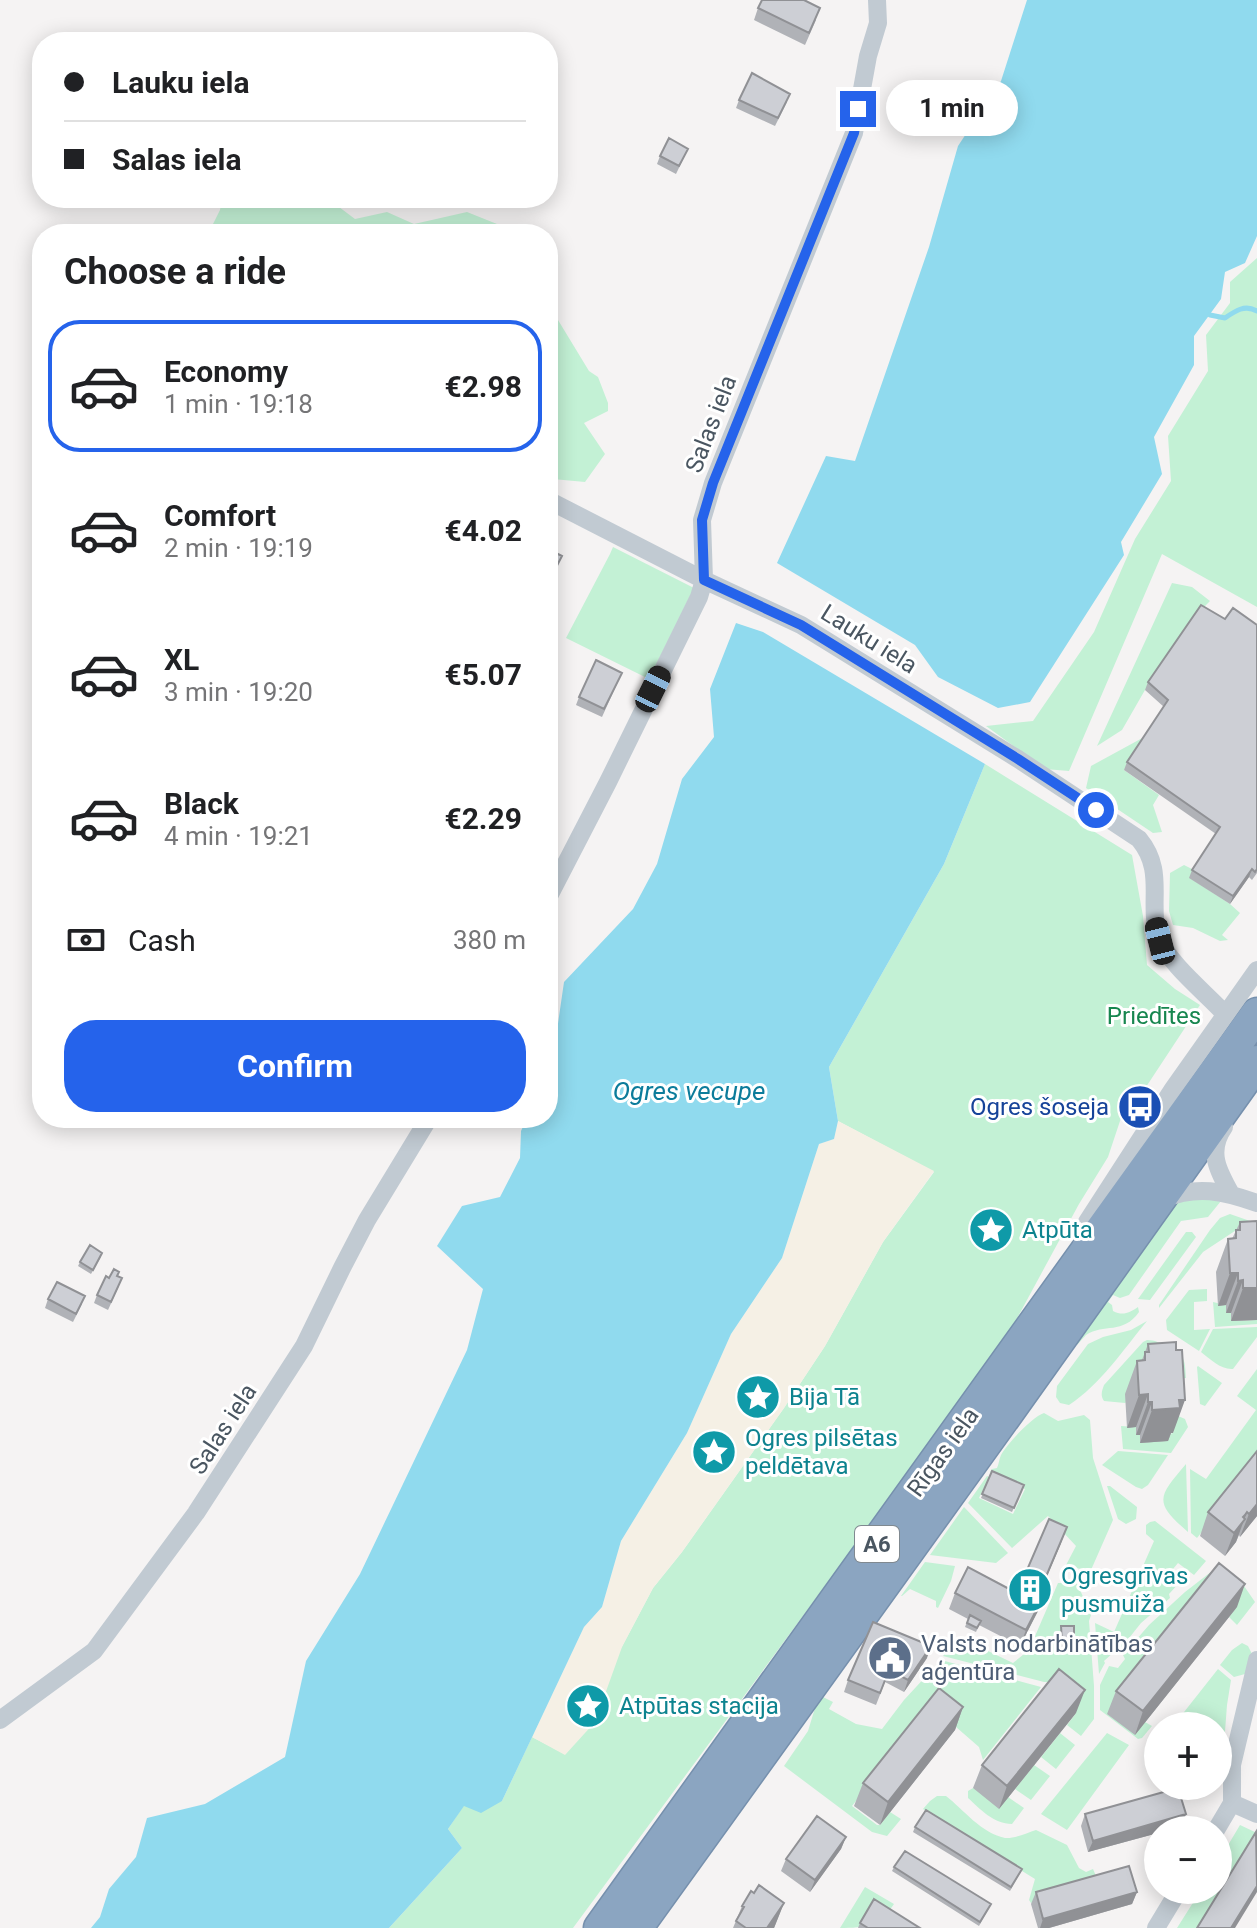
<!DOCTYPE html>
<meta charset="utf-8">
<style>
:root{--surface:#fff;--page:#f6f6f6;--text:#202124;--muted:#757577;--line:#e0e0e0;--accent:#2563eb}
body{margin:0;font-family:Roboto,sans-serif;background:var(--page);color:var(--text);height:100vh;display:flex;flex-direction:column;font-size:30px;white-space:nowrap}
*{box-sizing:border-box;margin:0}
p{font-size:26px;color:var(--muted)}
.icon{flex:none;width:44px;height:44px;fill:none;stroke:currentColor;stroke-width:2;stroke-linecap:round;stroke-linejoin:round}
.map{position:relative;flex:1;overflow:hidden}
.panel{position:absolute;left:32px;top:224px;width:526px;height:904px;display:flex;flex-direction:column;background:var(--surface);border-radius:32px;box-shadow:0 4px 20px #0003}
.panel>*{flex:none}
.top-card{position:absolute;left:32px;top:32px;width:526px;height:176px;border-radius:32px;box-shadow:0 4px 20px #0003;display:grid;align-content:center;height:176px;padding:0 32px;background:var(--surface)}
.controls{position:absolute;left:1144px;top:1712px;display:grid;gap:16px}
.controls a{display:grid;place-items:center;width:88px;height:88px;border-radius:50%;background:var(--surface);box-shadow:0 4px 20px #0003;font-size:40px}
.end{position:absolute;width:36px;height:36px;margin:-18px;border:10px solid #2563eb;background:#fff;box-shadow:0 0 0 4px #fff}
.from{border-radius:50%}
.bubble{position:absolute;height:56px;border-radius:28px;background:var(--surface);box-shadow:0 4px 20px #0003;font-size:26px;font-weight:700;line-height:56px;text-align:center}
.car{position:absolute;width:24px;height:48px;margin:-24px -12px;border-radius:10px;box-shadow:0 0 6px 2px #0007;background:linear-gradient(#222 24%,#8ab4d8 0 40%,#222 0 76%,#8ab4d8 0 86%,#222 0)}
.top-card b{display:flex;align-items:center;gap:28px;height:76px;font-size:30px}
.top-card b+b{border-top:2px solid var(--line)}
.top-card i{width:20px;height:20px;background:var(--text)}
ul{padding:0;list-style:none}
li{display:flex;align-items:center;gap:24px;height:132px;margin:0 16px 12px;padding:0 16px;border:4px solid transparent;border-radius:32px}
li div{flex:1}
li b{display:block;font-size:30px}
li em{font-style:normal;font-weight:700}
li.active{border-color:var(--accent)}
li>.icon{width:72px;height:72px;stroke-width:1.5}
h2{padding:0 32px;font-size:36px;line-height:96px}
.pay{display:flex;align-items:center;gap:20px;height:88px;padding:0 32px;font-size:30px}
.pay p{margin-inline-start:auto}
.button{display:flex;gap:16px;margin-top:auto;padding:16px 32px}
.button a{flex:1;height:92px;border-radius:32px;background:var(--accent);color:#fff;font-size:32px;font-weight:700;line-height:92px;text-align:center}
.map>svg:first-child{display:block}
.green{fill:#c3f1d5}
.sand{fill:#f5f0e5}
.water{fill:#90daee}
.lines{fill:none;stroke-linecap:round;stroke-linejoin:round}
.stream{stroke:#90daee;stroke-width:5}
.highway-casing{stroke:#7690ad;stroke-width:35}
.street{stroke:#c1cad2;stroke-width:18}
.highway{stroke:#8ba5c1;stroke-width:32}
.wall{fill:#b0b2b7}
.shaded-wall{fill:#909195}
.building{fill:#cdcfd5;stroke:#909195;stroke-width:2}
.route{stroke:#2563eb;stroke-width:10}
.labels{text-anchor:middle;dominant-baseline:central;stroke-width:6;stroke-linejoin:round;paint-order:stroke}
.shield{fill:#fff;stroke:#808990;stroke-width:2}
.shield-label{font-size:22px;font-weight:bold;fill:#4a5661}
.street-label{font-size:24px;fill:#4a5661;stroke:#fff}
.park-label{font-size:24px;fill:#17864f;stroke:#fff}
.transit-label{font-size:24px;fill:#164399;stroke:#fff;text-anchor:end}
.culture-label{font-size:24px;fill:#0d838f;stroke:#fff;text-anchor:start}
.service-label{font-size:24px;fill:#4e5e75;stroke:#fff;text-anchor:start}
.water-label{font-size:26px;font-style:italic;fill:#0c7c9b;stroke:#fff}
</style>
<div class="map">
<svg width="1257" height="1928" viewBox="0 0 1257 1928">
<rect width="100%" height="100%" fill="#f5f3f3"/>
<path class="green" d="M222,198h105l28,21 32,-7 27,12 53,-12 35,14 1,8h-295l12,-24z
M1257,258v349l-95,-53 -93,217 -24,-2 -59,-43 47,-5 61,-89 41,-93 36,-58 -3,-45 40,-65 -2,-36 24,-32v-21z
M548,315l10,5 31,51 9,6 10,26v8l-24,12 21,31 -20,28 -32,-3 -5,-3z
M613,547l81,41 -45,91 -83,-41 44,-84z
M1172,583l20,4 18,14 -12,12 -53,77 -23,40 -25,16z
M1146,736l-22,34 35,25 -6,10 9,27 -9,1 -67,-45 5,-22z
M985,764l147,91 11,61 4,49 28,24 25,16 -54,82 -24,28 -14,42 -29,47 -77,142 -429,582h-184l73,-80 -14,-19 16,-24 38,-4 30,-64 33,17 88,-166 29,-36 102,-144 41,-62 58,-104 51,-70 -96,-51 -9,-54 115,-203z
M1184,865l10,5 -4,8 40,26 10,9 -18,22 6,5 -8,1 -27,-13 -20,-3 -4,-14 1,-38z
M1187,1196l34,5 -13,16 -27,4 -52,74 -9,3 -7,-3 -5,7 4,3 1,6c10,5 16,2 25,-4l1,5c-16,23 -35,11 -53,23 -2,2 -7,8 -9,10l-4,-3 87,-131z
M1230,1214l20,7 -47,31 -44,56v-3l51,-75 10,-12z
M1186,1232h6l4,5 -46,63 -12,-1z
M1207,1289v12l-13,1v28l16,-1 -11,22 -32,-21 -1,-10 23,-30z
M1213,1302l13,3 1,8h4v8l26,-1v4l-42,3z
M1147,1321c-24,29 -46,63 -78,84l-9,-2 -4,-6 1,-11 31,-42 15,-7 28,-7z
M1257,1327v10l-24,32c-12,1 -23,-10 -32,-17l12,-23z
M1147,1340c8,0 13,3 20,6 18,8 18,13 19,32l-22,1 -39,24 -21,-2c-4,-6 -2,-10 0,-16l39,-43z
M1198,1366l24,17 -17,23 -5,-2 -3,-37z
M1257,1369v94l-60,75 -6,-5 -1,-64 16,10 50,-69 -19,-14z
M1044,1413l14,8 26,-6 6,5 3,38 20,62 -22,50 -26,-3 11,-21 -28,-30 -36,32 -44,-45 19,-27 2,1 -10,21 34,16 12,-25 -35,-17 2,-3 5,-1c2,-4 2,-9 4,-13 6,-11 31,-38 43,-42z
M1176,1415l9,4 3,8 -17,26 -48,-4 -2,-23 15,1v8h4v7l33,-9z
M1118,1451l50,4 -20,30 -6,4 -6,-2 -34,-22z
M1186,1464l2,68c-35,-30 -30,-35 -2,-68z
M1107,1486h3l27,21 -1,12 -10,5 -8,-5z
M964,1507l44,46 -12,10 -66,-8z
M1155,1521l51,40 -12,14 -16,-12 -5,6 8,12 -12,13 1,4 -29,25 -23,29h-4l-10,9 1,2 -6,11 -4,-51 19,9 40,-91 -8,-7v-9l4,-3z
M925,1562l30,4 -4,15 -13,27 -2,-1v-6l-26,-12 -8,7h-1z
M1216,1568l24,12 15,22 -18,23 -8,-8 7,-10 -91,115 7,4 -10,12 -4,1 -38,-29v-25l9,-19 9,2 7,-9 -2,-4 26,-30 36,-33z
M1058,1583h19l14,32 -2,6 5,65v33l-13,17 -14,-11 9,-12 -26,-31h-6l-101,-26 16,-19 54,26 16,-13z
M1242,1643l6,3 4,8 -7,20 -11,3 -14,-12 12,-15z
M941,1660l100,27 -58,73 -4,-13 -23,-20 -27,-19 -77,98 25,19h3l10,-13 11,7 -14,17 -15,-4 -88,-66 24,-35 7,-23 8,-11 10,5 -4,7 27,15 26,5 22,-29z
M1218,1669l13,11 -4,25 -4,53 -3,6 -2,-2v-36h-45z
M1060,1733l15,12 -19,24 -15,-12z
M1107,1733l22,12 -62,85 -26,-16z
M1034,1765l16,11 -19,24 -16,-11z
M973,1788l35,9 16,11 -12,16c-18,0 -32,-15 -44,-26v-7z
M937,1796h9c18,14 35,37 59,42 9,1 22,-5 31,-8l31,15 12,23 7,4 7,-3 6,14 -68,20 -2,-3 6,-21 -112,-70 7,-8z
M1240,1825l17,8 -57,95h-23l24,-38h17v-28z
M865,1887l29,17c-15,22 -29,24 -54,24z"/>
<path class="sand" d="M838,1121l96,50 -51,71 -58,104 -41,62 -102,144 -29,36 -31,59 -27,75 -30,33 -33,-18 52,-110 18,-20 19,-66 66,-108 44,-99 51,-76 37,-114 15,-5z"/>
<path class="water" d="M1027,0h230v236l-12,27 -20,9 -4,27 -27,37v29l-40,72 8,37 -41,68 3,13 -94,147 -32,6 -60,-31 -23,-32 -138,-82 49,-107 29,5 74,-214 29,-101 43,-65z
M736,623l27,9 222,132 -41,100 -115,203 9,54 -4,18 -15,5 -37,114 -51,76 -44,99 -66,108 -19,66 -18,20 -82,174 -21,12 -17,-7 -16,23 14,19 -73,80h-298l9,-11 9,-28 27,-32 11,-39 58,-14 80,-47 21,-96 54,-87 107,-224 16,-61 -46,-43 25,-40 38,-9 20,-39 1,-27 6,-13h21v-44l4,-9 12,-83 69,-73 24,-45 25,-85 32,-42 -4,-48z"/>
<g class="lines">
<path class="stream" d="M1210,315l15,3c10,-7 20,-14 32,-7"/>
<g class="highway-casing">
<path id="highway" d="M600,1928l657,-914
M636,1928l376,-522 245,-344"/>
</g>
<path class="street" d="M548,500l156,80 97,45 217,134 121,80c28,34 7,65 21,101 10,25 46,53 65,74
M548,898l60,-116 91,-185 5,-17 -2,-60 11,-37 141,-350 14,-77 10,-33 -1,-23
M1224,1127c-17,24 -6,44 7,67
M1163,1199c34,-14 60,-8 94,4
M1082,1246l5,-24 86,-133 84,-119
M0,1720l94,-69 102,-138 108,-167 38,-78 25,-48 62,-102
M1232,1803l25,11
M1216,1830l16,-27v-38l25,-105
M1156,1928l23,-38"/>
<use href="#highway" class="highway"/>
</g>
<path class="wall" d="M758,8l58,12 -11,25 -51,-25z
M739,100l48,2 -12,24 -39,-18z
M688,149l-12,25 -19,-10 3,-8z
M1225,619l32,6v248l-5,7 -3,-3 -19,27 -41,-26 3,-8 24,-36 -92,-64 3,-8 37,-55 -19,-17 3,-8z
M622,673l-20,44 -26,-12 3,-8z
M1257,1221v99l-26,1v-8h-5v-8l-8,1 -2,-34 12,-33h4l8,-17z
M101,1257l-10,17 -13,-8 2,-4z
M117,1276l2,10 -11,24 -14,-7 3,-8 12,-17z
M48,1299l34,5 -9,18 -28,-14z
M1148,1344l25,89h-2l-3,8 -28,2v-8h-4v-8l-9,1 -2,-34 12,-33 5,-1z
M1257,1451v65l-17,21 -1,-2 -3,7 -11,14 -25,-20 8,-24z
M992,1471l32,14 -12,27 -31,-14z
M1061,1543l-21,50 -2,18 -18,35 -41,-21 -3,7 -11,-5 3,-8 -19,-10 6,-16 58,-2z
M1237,1607l-102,128 -28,-21 9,-23z
M927,1658l-23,34 -19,-10 -9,23 -32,-13 4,-12z
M963,1707l-8,23 -75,95 -26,-19 9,-23z
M1076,1713l-77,96 -26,-21 9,-23z
M1085,1814h101l-5,12 -13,4h-10v3l-70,19 -7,-26z
M915,1827l107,42 -2,4 -10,18 -97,-59z
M846,1837l-5,12 -31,43 -29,-21 5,-12z
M894,1867l95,41 -10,18 -87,-55z
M1036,1892h101l-5,12 -83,24h-11l-7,-24z
M784,1903l-10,25h-41l9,-22z
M860,1923l60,5h-62z"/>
<path class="shaded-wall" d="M1252,869l-3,8 -19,27 3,-8z
M1230,1273h8l-12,32 -8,1z
M1243,1280l-12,33h-5l12,-32z
M1243,1288h14v32l-26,1z
M1148,1394l-12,33 -9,1 12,-33z
M1179,1400h6l-12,33h-2l-3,8 -28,2 12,-33z
M1148,1402h4l-12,33h-4z
M1257,1504v12l-17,21 9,-23z
M1247,1512l-11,30 -11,14 9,-23z
M1067,1527l-6,16 -28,65 6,-15z
M1245,1584l-8,23 -102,128 8,-24z
M1044,1595l-6,16 -18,35 6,-16z
M1062,1643h12l-1,4h-13z
M931,1646l-4,12 -23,34 4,-12z
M1085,1690l-9,23 -77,96 8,-23z
M963,1707l-8,23 -75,95 8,-23z
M1186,1814l-5,12 -13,4h-10v3l-70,19 5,-11z
M846,1837l-5,12 -31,43 5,-12z
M1257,1886v6l-22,36h-4z
M1137,1892l-5,12 -83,24h-9l3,-9z
M784,1903l-10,25h-7z"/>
<path class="building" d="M762,0h42l16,8 -11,25 -51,-25z
M752,73l38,21 -12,24 -39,-18z
M669,138l19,11 -9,17 -19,-10z
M548,549l14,7 -14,27z
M1201,605l24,14 8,-11 24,17v244l-2,3 -3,-3 -19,27 -41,-26 28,-43 -93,-65 41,-62 -20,-18z
M548,621l6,3 -6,12z
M596,660l26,13 -18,36 -25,-12z
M1257,1221v67h-14v-8l-5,1v-8h-8l-2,-34 8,-1v-8h4v-8z
M90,1245l12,8 -9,17 -13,-8z
M114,1269l5,3 -2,4 5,2 -11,24 -14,-7 9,-19 3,2z
M57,1282l28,14 -9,18 -28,-15z
M1176,1342v8h6l3,50h-6l1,8 -28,2v-8h-4v-8l-9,1 -2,-34 8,-1v-8h4l-1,-8z
M1257,1451v53l-8,10 -2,-2 -2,3 -2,2 2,2 -11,14 -26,-21z
M992,1471l32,14 -10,23 -32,-14z
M1049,1519l18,8 -28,66 5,2 -18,35 -71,-37 13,-26 45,24 4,-9 4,2z
M1219,1563l26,21 -102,127 -27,-20z
M970,1615l11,6 -4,7 -10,-5z
M873,1622l58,24 -23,34 -19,-10 -9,23 -32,-13z
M1061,1626h13v17h-12z
M1059,1669l26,21 -78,96 -25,-21z
M939,1688l24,19 -75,95 -25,-19z
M1178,1788l8,26 -93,27 -8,-27z
M926,1810l96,59 -11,18 -96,-60z
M817,1816l29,21 -31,43 -29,-21z
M1256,1832l1,54 -26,42h-34z
M905,1851l86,53 -11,18 -86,-55z
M1129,1866l8,26 -94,27 -7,-27z
M759,1885l25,18 -17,25h-21l-10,-7 8,-14 -2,-1 9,-15 3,2z
M874,1899l46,29h-52l-8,-5z"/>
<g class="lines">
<path class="route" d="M858,109l-4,24 -141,350 -11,37 2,60 97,45 217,134 78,51"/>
</g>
<defs>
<g id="bus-disc" transform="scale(2.3)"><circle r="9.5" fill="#1a4fb4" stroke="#fff"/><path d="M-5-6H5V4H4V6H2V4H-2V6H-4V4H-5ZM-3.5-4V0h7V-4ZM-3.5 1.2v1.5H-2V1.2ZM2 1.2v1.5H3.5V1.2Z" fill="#fff"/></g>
<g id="sight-disc" transform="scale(2.3)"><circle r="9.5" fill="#0f9aa8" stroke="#fff"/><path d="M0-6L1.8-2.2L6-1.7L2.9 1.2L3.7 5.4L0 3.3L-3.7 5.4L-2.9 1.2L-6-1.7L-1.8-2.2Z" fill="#fff"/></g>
<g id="building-disc" transform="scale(2.3)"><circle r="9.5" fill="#0f9aa8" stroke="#fff"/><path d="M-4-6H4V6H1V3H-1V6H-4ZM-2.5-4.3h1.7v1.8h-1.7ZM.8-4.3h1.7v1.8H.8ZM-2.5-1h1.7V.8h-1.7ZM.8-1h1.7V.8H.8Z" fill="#fff"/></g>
<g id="civic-disc" transform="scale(2.3)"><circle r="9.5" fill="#5c6f8a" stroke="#fff"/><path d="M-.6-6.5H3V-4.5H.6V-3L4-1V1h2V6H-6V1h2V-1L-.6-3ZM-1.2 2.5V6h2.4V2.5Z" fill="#fff"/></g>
</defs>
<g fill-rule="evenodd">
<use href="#bus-disc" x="1140" y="1107"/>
<use href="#sight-disc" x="991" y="1230"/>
<use href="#sight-disc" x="758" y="1397"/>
<use href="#sight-disc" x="714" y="1452"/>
<use href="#building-disc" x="1030" y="1590"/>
<use href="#civic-disc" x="890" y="1658"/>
<use href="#sight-disc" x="588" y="1706"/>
</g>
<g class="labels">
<rect class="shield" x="855" y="1526" width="44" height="36" rx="6"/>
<g class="shield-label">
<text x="877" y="1544">A6</text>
</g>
<g class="street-label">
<text transform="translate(711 424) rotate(-69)">Salas iela</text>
<text transform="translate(869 639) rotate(32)">Lauku iela</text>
<text transform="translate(223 1429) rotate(-57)">Salas iela</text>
<text transform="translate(943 1452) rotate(-54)">Rīgas iela</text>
</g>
<g class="park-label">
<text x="1154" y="1016">Priedītes</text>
</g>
<g class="transit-label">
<text x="1109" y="1107">Ogres šoseja</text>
</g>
<g class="culture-label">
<text x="1022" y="1230">Atpūta</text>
<text x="789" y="1397">Bija Tā</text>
<text x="745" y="1438">Ogres pilsētas<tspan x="745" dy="28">peldētava</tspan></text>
<text x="1061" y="1576">Ogresgrīvas<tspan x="1061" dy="28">pusmuiža</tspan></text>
<text x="619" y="1706">Atpūtas stacija</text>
</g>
<g class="service-label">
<text x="921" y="1644">Valsts nodarbinātības<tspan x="921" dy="28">aģentūra</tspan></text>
</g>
<g class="water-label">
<text x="689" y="1091">Ogres vecupe</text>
</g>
</g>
</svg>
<div class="controls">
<a>+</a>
<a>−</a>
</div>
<i class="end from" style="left:1096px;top:810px"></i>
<i class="end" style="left:858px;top:109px"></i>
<div class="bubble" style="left:886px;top:80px;width:132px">1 min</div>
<i class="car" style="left:653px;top:689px;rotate:26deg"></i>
<i class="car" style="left:1160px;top:941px;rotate:346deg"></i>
<div class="top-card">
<b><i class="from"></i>Lauku iela</b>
<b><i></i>Salas iela</b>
</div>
<section class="panel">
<h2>Choose a ride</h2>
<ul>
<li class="active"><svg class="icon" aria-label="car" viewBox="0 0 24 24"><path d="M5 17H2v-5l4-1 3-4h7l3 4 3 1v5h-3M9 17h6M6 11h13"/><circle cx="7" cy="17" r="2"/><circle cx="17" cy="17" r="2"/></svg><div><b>Economy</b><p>1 min · 19:18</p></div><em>€2.98</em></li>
<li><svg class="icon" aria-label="car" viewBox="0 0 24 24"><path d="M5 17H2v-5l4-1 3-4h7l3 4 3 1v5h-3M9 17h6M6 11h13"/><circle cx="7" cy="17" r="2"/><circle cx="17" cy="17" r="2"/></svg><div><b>Comfort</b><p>2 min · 19:19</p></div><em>€4.02</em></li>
<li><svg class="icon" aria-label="car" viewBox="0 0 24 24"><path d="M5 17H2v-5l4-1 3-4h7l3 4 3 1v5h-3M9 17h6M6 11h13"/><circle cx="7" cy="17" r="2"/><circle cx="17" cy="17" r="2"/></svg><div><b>XL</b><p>3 min · 19:20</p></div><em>€5.07</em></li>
<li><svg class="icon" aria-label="car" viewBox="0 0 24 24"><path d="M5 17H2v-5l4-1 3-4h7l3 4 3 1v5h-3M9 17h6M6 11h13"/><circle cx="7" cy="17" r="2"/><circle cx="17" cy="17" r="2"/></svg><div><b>Black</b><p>4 min · 19:21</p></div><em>€2.29</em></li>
</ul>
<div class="pay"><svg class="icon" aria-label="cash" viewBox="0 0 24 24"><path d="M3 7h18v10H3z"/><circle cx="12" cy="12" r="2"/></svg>Cash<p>380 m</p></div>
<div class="button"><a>Confirm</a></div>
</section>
</div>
